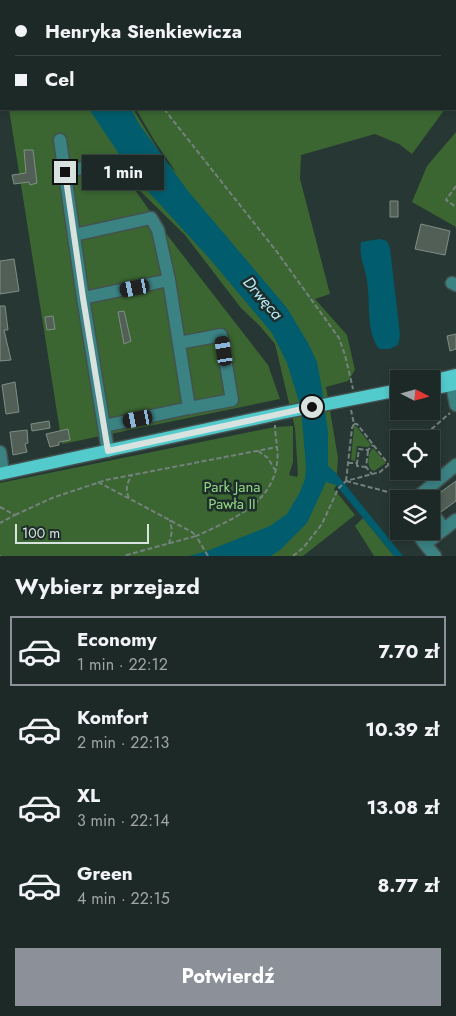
<!DOCTYPE html>
<html lang="pl">
<meta charset="utf-8">
<style>
:root{--surface:#1d2926;--page:#25312e;--text:#f1f3f6;--muted:#a0a6a7;--line:#3b4543;--accent:#8c9099}
body{margin:0;font-family:Jost,sans-serif;background:var(--page);color:var(--text);height:100vh;display:flex;flex-direction:column;font-size:19px;white-space:nowrap}
*{box-sizing:border-box;margin:0}
p{font-size:16px;color:var(--muted)}
.icon{flex:none;width:28px;height:28px;fill:none;stroke:currentColor;stroke-width:2;stroke-linecap:round;stroke-linejoin:round}
.map{position:relative;height:556px;overflow:hidden}
.side{display:flex;flex-direction:column;background:var(--surface);flex:1}
.side>*{flex:none}
.hud{position:absolute;left:0px;top:0px;width:456px;height:110px;box-shadow:0 2px 8px #0003,0 0 0 1px var(--line);display:grid;align-content:center;height:110px;padding:0 15px;background:var(--surface)}
.needle{width:32px;rotate:96deg}
.controls{position:absolute;left:390px;top:370px;display:grid;gap:10px}
.controls a{display:grid;place-items:center;width:50px;height:50px;border-radius:0px;background:var(--surface);box-shadow:0 2px 8px #0003,0 0 0 1px var(--line);font-size:25px}
.scale{position:absolute;left:15px;bottom:12px;width:134px;box-sizing:border-box;padding-left:5px;border:2px solid #d8e2df;border-top:0;font-size:14px;line-height:18px;white-space:nowrap;color:#d8e2df;-webkit-text-stroke:4px #1d2d29;paint-order:stroke}
.end{position:absolute;width:22px;height:22px;margin:-11px;border:6px solid #d8e2df;background:#111;box-shadow:0 0 0 2px #111}
.from{border-radius:50%}
.bubble{position:absolute;height:35px;border-radius:0px;background:var(--surface);box-shadow:0 2px 8px #0003,0 0 0 1px var(--line);font-size:16px;font-weight:700;line-height:35px;text-align:center}
.car{position:absolute;width:15px;height:30px;margin:-15px -8px;border-radius:6px;box-shadow:0 0 4px 1px #0007;background:linear-gradient(#222 24%,#8ab4d8 0 40%,#222 0 76%,#8ab4d8 0 86%,#222 0)}
.hud b{display:flex;align-items:center;gap:18px;height:48px;font-size:19px}
.hud b+b{border-top:1px solid var(--line)}
.hud i{width:12px;height:12px;background:var(--text)}
ul{padding:0;list-style:none}
li{display:flex;align-items:center;gap:15px;height:70px;margin:0 10px 8px;padding:0 5px;border:2px solid transparent;border-radius:0px}
li div{flex:1}
li b{display:block;font-size:19px}
li em{font-style:normal;font-weight:700}
li.active{border-color:var(--accent)}
li>.icon{width:45px;height:45px;stroke-width:1.5}
h2{padding:0 15px;font-size:22px;line-height:60px}
.cta{display:flex;gap:10px;margin-top:auto;padding:10px 15px}
.cta a{flex:1;height:58px;border-radius:0px;background:var(--accent);color:#fff;font-size:20px;font-weight:700;line-height:58px;text-align:center}
.map>svg:first-child{display:block}
.green{fill:#3b6631}
.water{fill:#015d6d}
.building{fill:#515f56;stroke:#808f85}
.lines{fill:none;stroke-linecap:round;stroke-linejoin:round}
.minor-casing{stroke:#43524f;stroke-width:15}
.major-casing{stroke:#43524f;stroke-width:15}
.path{stroke:#74827e;stroke-width:2;stroke-dasharray:5 2.5;stroke-linecap:butt}
.minor{stroke:#3b8283;stroke-width:12}
.major{stroke:#53cbcd;stroke-width:12}
.route{stroke:#d8e2df;stroke-width:6}
.labels{text-anchor:middle;dominant-baseline:central;stroke-width:5;stroke-linejoin:round;paint-order:stroke}
.park-label{font-size:15px;fill:#94d585;stroke:#1d2d29}
.water-label{font-size:16px;font-style:italic;fill:#bcebf7;stroke:#1d2d29}
</style>
<div class="map">
<svg width="456" height="556" viewBox="0 0 456 556">
<rect width="100%" height="100%" fill="#273733"/>
<path class="green" d="M0,0l94,1h-93l-1,103z
M96,0h360v98l-1,1v-98z
M9,109h124l32,52 11,11 -22,-32 -18,-31h309l-33,45 -13,-10 -24,-10 -74,21 -1,24 30,115 -15,5 32,36 8,35 -7,11 -22,6 12,71 -2,28 -2,3 21,26 -52,41h-303v-73l275,-56 18,-1v36l-4,13 8,2 1,-3 -3,-46 -20,-84 -16,-19 -18,-17 -56,-73 -53,-52 -18,-23 47,67 107,138 12,34 -218,45z
M456,132v95l-44,-25 15,-36z
M354,426h2l15,19 -3,2 -11,-1 -2,15 -4,-1z
M373,448l13,15 -12,8c-8,-3 -7,-17 -1,-23z
M363,518l31,38h-20l-19,-30z"/>
<path class="water" d="M89,109h42l8,15 49,67 99,117 21,35 9,19 5,27 6,43v34l7,6 68,84h-9l-58,-71 -10,-3 -19,41 -27,27 -9,6h-82l18,-5 63,-25 17,-12 13,-22 5,-13 1,-12 -5,-59 -14,-45 -15,-30 -63,-75 -76,-83z
M380,239l7,2 3,7 10,87 -2,10 -8,4h-11c-14,-20 -8,-46 -12,-68 -2,-16 -8,-21 -6,-39z"/>
<path class="building" d="M24,150h9l4,33 -7,2 -1,-3 -15,2 -2,-9 14,-2z
M390,201h8v16h-8z
M421,224l29,7 -5,24 -30,-6z
M14,259l5,32 -19,3v-33z
M0,306h5l3,24h-4l7,30 -11,1z
M124,311l7,30 -7,3 -6,-32z
M53,316l2,13 -8,1 -2,-13z
M456,334v15l-6,2 -3,-15z
M15,382l4,30 -13,2 -4,-29z
M49,421l1,7 -18,3 -1,-7z
M68,429l2,11 -11,2v3l-9,2 -4,-13z
M27,430l1,13 -3,1 2,8 -14,3 -3,-23z
M456,481v20l-15,11 -10,-13z"/>
<g class="lines">
<g class="minor-casing">
<path id="minor" d="M60,140l23,158 25,153
M65,172l43,-10
M74,235l77,-17 7,12 11,50 20,128 -85,18
M452,283l4,2
M83,298l86,-18
M179,343l42,-8 11,65 -43,8
M452,385l4,20
M0,452l3,21
M423,499l-3,-4 36,-30
M397,507l2,2
M431,511l13,18
M416,531l9,13
M435,556l-10,-12 31,-24"/>
</g>
<g class="major-casing">
<path id="major" d="M431,381l25,-6
M431,389l25,-5
M0,474l282,-61 117,-23"/>
</g>
<path class="path" d="M122,0v1
M164,109l113,143 62,86 6,17 8,34
M456,186l-10,14 10,7
M411,379l12,-5
M354,424h3l32,41
M420,439l30,-26
M258,451l10,7 7,12
M368,451l-2,16 6,7
M348,463h9l2,-14 9,1 5,-5
M357,463v3l9,1
M346,481l6,-53 2,-4 -3,-14
M346,481l46,12 3,4
M98,482l94,50 4,4 -73,20
M129,498c-4,-9 -2,-15 3,-23
M0,507l15,8 -15,8
M15,515l37,-17 54,-18 171,-33
M169,544l3,-13 -2,-11
M0,556h1
M208,556l-12,-20c33,-15 76,-31 81,-73 2,-12 -2,-26 -2,-38
M293,556l10,-8 19,-24 16,-35 8,-8 34,-9 19,-16"/>
<use href="#minor" class="minor"/>
<use href="#major" class="major"/>
</g>
<g class="lines">
<path class="route" d="M65,172l18,126 25,153 204,-44"/>
</g>
<g class="labels">
<g class="park-label">
<text x="232" y="487">Park Jana<tspan x="232" dy="17">Pawła II</tspan></text>
</g>
<g class="water-label">
<text transform="translate(263 298) rotate(49)">Drwęca</text>
</g>
</g>
</svg>
<div class="controls">
<a><svg class="needle" viewBox="-14 -14 28 28"><path d="M0-13l5 13h-10z" fill="#e53935"/><path d="M0 13l5-13h-10z" fill="#a0a6a7"/></svg></a>
<a><svg class="icon" aria-label="locate" viewBox="0 0 24 24"><circle cx="12" cy="12" r="6"/><path d="M12 2v4M12 18v4M2 12h4M18 12h4"/></svg></a>
<a><svg class="icon" aria-label="layers" viewBox="0 0 24 24"><path d="M12 4l9 5-9 5-9-5zM3 14l9 5 9-5"/></svg></a>
</div>
<div class="scale">100 m</div>
<i class="end from" style="left:312px;top:407px"></i>
<i class="end" style="left:65px;top:172px"></i>
<div class="bubble" style="left:82px;top:155px;width:82px">1 min</div>
<i class="car" style="left:135px;top:288px;rotate:259deg"></i>
<i class="car" style="left:224px;top:351px;rotate:351deg"></i>
<i class="car" style="left:138px;top:419px;rotate:259deg"></i>
<div class="hud">
<b><i class="from"></i>Henryka Sienkiewicza</b>
<b><i></i>Cel</b>
</div>
</div>
<section class="side">
<h2>Wybierz przejazd</h2>
<ul>
<li class="active"><svg class="icon" aria-label="car" viewBox="0 0 24 24"><path d="M5 17H2v-5l4-1 3-4h7l3 4 3 1v5h-3M9 17h6M6 11h13"/><circle cx="7" cy="17" r="2"/><circle cx="17" cy="17" r="2"/></svg><div><b>Economy</b><p>1 min · 22:12</p></div><em>7.70 zł</em></li>
<li><svg class="icon" aria-label="car" viewBox="0 0 24 24"><path d="M5 17H2v-5l4-1 3-4h7l3 4 3 1v5h-3M9 17h6M6 11h13"/><circle cx="7" cy="17" r="2"/><circle cx="17" cy="17" r="2"/></svg><div><b>Komfort</b><p>2 min · 22:13</p></div><em>10.39 zł</em></li>
<li><svg class="icon" aria-label="car" viewBox="0 0 24 24"><path d="M5 17H2v-5l4-1 3-4h7l3 4 3 1v5h-3M9 17h6M6 11h13"/><circle cx="7" cy="17" r="2"/><circle cx="17" cy="17" r="2"/></svg><div><b>XL</b><p>3 min · 22:14</p></div><em>13.08 zł</em></li>
<li><svg class="icon" aria-label="car" viewBox="0 0 24 24"><path d="M5 17H2v-5l4-1 3-4h7l3 4 3 1v5h-3M9 17h6M6 11h13"/><circle cx="7" cy="17" r="2"/><circle cx="17" cy="17" r="2"/></svg><div><b>Green</b><p>4 min · 22:15</p></div><em>8.77 zł</em></li>
</ul>
<div class="cta"><a>Potwierdź</a></div>
</section>
